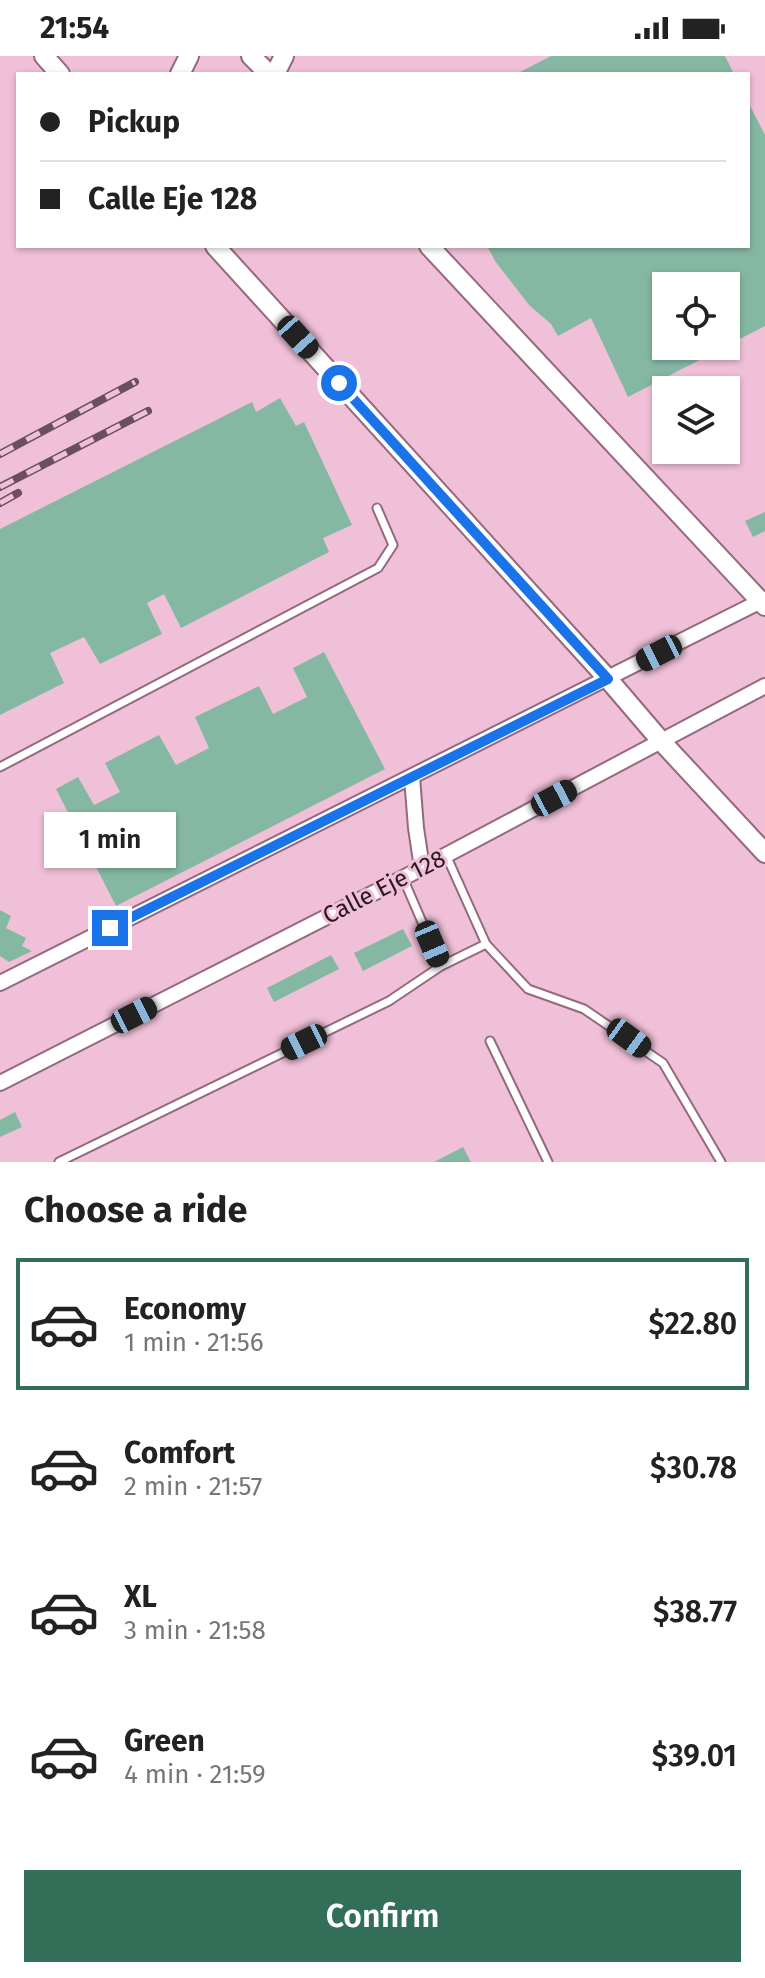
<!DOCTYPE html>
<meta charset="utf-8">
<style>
:root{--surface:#fff;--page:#f2f2f2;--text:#222;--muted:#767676;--line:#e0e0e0;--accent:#336e58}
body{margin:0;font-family:"Fira Sans",sans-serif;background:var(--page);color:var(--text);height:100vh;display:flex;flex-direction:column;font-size:30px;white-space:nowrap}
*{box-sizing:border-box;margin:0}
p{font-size:26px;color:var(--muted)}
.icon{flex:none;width:44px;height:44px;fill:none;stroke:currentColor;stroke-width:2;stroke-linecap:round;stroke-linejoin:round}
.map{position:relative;height:1106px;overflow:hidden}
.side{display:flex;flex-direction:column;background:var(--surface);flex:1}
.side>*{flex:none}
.banner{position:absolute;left:16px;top:16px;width:734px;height:176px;border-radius:0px;box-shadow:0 2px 6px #0004;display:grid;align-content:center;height:176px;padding:0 24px;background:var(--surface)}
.buttons{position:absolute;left:652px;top:216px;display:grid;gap:16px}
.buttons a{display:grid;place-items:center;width:88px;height:88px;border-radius:0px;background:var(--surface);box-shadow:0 2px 6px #0004;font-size:40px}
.end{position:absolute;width:36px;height:36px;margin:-18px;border:10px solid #1a73e8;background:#fff;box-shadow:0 0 0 4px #fff}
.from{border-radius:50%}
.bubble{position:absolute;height:56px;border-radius:0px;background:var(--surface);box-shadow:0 2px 6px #0004;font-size:26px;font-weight:600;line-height:56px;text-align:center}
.car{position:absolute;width:24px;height:48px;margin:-24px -12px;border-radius:10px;box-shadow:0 0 6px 2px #0007;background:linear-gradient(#222 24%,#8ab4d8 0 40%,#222 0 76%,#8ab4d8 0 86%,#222 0)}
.banner b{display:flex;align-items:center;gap:28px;height:76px;font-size:30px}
.banner b+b{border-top:2px solid var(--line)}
.banner i{width:20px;height:20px;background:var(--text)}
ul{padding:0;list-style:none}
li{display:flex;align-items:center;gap:24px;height:132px;margin:0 16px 12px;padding:0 8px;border:4px solid transparent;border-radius:0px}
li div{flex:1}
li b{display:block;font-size:30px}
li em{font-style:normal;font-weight:600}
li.current{border-color:var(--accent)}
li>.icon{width:72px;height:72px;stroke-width:1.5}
h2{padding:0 24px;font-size:36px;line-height:96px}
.cta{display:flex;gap:16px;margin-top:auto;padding:16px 24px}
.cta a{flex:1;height:92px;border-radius:0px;background:var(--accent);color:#fff;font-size:32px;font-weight:600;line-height:92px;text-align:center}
.status{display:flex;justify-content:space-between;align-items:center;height:56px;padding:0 40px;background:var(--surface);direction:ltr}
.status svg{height:22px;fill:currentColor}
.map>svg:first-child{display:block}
.building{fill:#85b8a3;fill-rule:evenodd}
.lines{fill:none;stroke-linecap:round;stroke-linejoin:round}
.service-casing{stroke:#94697f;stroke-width:11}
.minor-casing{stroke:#94697f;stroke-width:18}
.tertiary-casing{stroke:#94697f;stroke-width:22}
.service{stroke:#fff;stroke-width:7}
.minor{stroke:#fff;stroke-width:14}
.tertiary{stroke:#fff;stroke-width:18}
.rail-casing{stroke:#6a4f5d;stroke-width:8}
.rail{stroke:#f0c0d8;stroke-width:5;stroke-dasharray:15;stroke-linecap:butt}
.route{stroke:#1a73e8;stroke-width:10}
.labels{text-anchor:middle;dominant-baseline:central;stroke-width:6;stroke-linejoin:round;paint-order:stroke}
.street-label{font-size:24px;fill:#281720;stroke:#f0c0d8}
</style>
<div class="status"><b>21:54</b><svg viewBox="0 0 49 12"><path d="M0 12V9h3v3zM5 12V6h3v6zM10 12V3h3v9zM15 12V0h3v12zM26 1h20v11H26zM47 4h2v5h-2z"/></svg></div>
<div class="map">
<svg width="765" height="1106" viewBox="0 0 765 1106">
<rect width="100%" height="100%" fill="#f0c0d8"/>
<path class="building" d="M551,0h174l9,18h-218z
M748,46l17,33v191l-137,71 -37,-79 -33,18 -7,-12 -22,-19 -34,-44 -8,-15h261zM666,230h60v60h-60z
M280,342l16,28 8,-4 48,103 -29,13 6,14 -148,76 -17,-34 -17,9 15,31 -62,30 -16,-27 -34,16 14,30 -64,32v-186l252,-127 4,10z
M765,456v19l-12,6 -8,-16z
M324,596l61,117 -269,137 -60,-117 22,-12 16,28 26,-13 -15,-29 54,-28 17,30 33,-17 -14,-31 64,-31 14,28 34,-17 -14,-29z
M0,854l11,6 -5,12 20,10 -4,8 10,5 -23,11 -9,-6z
M403,873l9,17 -49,25 -9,-18z
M331,899l8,14 -65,33 -7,-14z
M15,1056l7,15 -22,10v-17z
M463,1091l8,15h-37z"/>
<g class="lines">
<g class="service-casing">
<path id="service" d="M0,711l378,-199 15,-23 -16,-37
M446,799l40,89
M403,822l38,88
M490,985l58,121
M59,1106l330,-161 52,-35 45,-22 42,45 56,20 79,54 58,99"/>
</g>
<g class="minor-casing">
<path id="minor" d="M412,721l4,51 6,40
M0,927l765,-384
M0,1027l403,-205 362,-192"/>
</g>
<g class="tertiary-casing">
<path id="tertiary" d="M44,0l16,18
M251,0l18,18
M180,18l9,-18
M275,18l9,-18
M215,190l393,433 53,62 104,112
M429,190l336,360"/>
</g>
<use href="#service" class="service"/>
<use href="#minor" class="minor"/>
<use href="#tertiary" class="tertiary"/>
<g class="rail-casing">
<path id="rail" d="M0,398l135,-72
M0,431l148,-76
M0,447l18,-10"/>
</g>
<use href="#rail" class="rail"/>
</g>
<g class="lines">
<path class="route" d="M110,872l498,-249 -269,-296"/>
</g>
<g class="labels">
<g class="street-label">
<text transform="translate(384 831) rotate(-27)">Calle Eje 128</text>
</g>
</g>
</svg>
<div class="buttons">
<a><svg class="icon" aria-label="locate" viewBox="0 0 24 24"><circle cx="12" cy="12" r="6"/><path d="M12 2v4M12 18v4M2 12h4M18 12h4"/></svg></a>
<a><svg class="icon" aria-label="layers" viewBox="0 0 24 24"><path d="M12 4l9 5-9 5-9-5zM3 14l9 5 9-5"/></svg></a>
</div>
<i class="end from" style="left:339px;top:327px"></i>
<i class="end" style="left:110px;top:872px"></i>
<div class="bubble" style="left:44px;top:756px;width:132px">1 min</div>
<i class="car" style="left:298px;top:281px;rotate:138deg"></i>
<i class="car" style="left:659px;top:597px;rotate:243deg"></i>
<i class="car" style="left:554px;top:742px;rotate:62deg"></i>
<i class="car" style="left:432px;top:888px;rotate:157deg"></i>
<i class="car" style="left:134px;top:959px;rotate:63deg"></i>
<i class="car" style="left:629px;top:982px;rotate:126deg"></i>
<i class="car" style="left:304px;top:986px;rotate:244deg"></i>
<div class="banner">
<b><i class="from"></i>Pickup</b>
<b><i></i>Calle Eje 128</b>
</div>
</div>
<section class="side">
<h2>Choose a ride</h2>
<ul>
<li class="current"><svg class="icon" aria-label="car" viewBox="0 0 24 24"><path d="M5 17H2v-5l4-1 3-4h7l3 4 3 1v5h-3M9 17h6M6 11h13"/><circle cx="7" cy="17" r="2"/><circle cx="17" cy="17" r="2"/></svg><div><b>Economy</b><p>1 min · 21:56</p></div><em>$22.80</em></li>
<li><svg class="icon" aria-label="car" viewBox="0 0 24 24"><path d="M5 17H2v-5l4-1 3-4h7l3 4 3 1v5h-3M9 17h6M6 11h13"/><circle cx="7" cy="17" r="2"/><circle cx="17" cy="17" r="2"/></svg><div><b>Comfort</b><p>2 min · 21:57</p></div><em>$30.78</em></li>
<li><svg class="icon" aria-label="car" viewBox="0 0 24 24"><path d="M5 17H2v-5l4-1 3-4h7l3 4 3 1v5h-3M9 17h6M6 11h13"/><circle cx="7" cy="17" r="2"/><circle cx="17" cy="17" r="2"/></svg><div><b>XL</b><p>3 min · 21:58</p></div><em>$38.77</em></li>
<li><svg class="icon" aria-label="car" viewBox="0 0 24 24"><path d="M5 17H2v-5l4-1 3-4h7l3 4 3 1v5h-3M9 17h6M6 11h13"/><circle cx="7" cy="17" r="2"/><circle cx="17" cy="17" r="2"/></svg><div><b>Green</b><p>4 min · 21:59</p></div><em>$39.01</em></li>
</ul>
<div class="cta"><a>Confirm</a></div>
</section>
